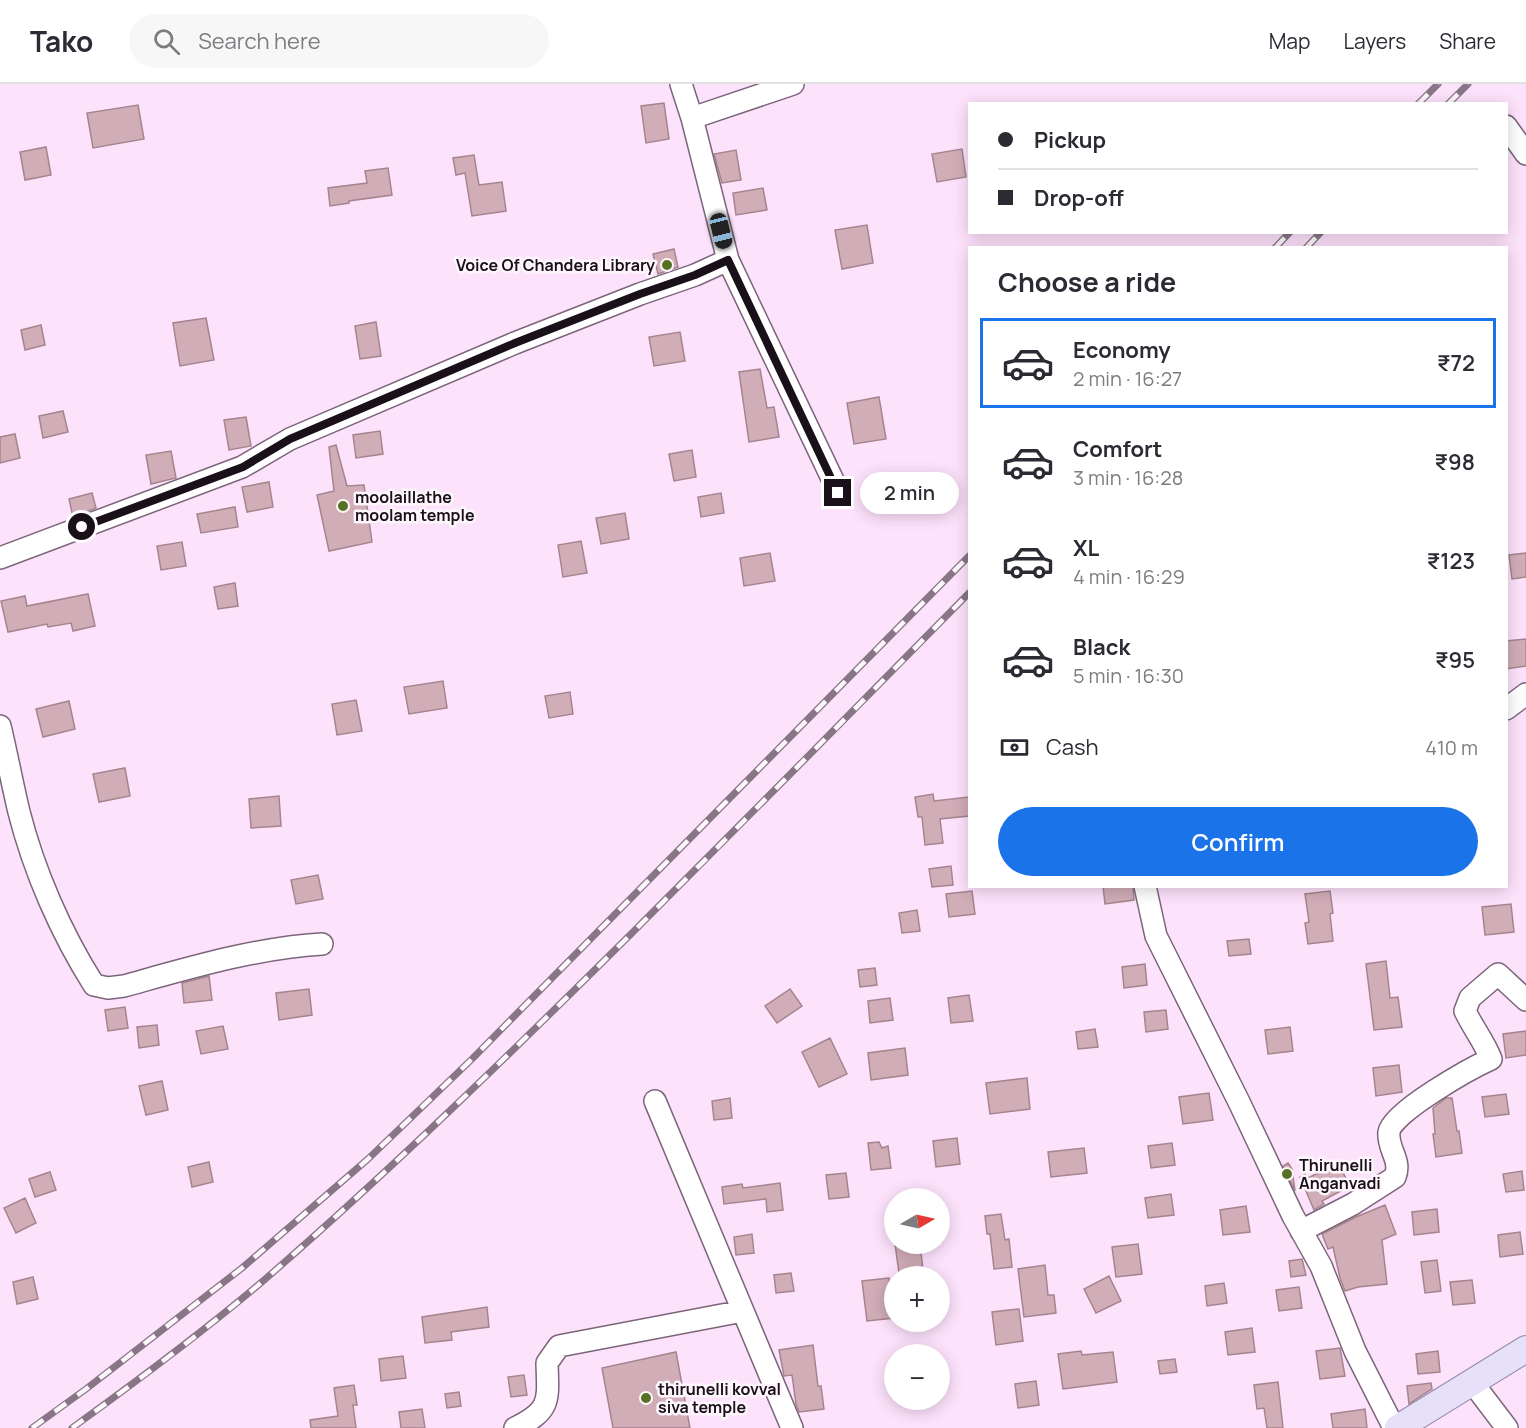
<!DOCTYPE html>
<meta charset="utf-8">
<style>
:root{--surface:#fff;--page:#f7f7f7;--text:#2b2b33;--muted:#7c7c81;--line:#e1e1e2;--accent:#1a73e8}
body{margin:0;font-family:Manrope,sans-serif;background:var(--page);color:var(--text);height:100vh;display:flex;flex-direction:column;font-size:22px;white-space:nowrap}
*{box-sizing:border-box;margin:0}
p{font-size:20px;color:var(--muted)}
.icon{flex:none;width:33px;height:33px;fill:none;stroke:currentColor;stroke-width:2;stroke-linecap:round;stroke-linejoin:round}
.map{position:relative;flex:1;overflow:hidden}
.details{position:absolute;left:968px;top:162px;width:540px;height:642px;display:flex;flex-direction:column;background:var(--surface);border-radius:0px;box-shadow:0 3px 15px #0003}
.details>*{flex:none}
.banner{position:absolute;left:968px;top:18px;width:540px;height:132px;border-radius:0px;box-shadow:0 3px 15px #0003;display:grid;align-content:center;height:132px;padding:0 30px;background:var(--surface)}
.needle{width:39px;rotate:81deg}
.fabs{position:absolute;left:884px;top:1104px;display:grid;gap:12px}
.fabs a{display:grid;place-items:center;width:66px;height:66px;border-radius:50%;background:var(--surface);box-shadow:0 3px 15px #0003;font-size:30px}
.end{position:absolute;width:27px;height:27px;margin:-14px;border:8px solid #191019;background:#fff;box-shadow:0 0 0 3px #fff}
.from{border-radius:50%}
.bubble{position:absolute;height:42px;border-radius:21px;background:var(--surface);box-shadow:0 3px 15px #0003;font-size:20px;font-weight:600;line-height:42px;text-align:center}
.car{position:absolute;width:18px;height:36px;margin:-18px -9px;border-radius:8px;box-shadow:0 0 4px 2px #0007;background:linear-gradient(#222 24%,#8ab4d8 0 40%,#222 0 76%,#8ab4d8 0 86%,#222 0)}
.banner b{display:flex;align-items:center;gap:21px;height:57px;font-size:22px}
.banner b+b{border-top:2px solid var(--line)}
.banner i{width:15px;height:15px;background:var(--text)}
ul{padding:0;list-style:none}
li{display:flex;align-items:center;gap:18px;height:90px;margin:0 12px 9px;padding:0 18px;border:3px solid transparent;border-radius:0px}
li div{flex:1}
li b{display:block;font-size:22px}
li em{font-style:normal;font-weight:600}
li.selected{border-color:var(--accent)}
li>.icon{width:54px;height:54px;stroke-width:1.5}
h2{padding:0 30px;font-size:27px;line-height:72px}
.pay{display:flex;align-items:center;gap:15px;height:66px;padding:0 30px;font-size:22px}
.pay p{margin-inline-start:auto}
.primary-button{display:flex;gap:12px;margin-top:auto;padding:12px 30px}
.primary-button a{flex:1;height:69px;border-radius:36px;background:var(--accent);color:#fff;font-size:24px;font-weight:600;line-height:69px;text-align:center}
header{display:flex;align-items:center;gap:36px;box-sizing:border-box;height:84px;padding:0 30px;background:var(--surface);border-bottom:2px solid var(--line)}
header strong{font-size:28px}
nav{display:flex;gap:33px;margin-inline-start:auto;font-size:21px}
.search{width:420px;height:54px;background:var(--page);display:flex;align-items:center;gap:15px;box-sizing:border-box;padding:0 21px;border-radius:33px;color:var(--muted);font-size:22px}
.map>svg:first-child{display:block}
.building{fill:#d1adb8;stroke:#a6848e;stroke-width:1.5}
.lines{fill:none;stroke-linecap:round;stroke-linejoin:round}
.minor-casing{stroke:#7c657b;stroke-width:24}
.major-casing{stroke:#938aa8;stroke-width:28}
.minor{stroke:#fff;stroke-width:21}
.major{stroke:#e6e0f9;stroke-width:26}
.rail-casing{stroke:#887687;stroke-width:7}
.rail{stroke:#fdf7fc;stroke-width:4.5;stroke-dasharray:14;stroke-linecap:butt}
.route{stroke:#191019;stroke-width:8}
.poi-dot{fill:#577123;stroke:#fdf7fc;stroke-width:2}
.labels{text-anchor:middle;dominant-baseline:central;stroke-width:5;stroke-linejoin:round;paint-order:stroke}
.poi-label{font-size:16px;font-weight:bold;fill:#191019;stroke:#fdf7fc;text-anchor:start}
</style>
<header>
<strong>Tako</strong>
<div class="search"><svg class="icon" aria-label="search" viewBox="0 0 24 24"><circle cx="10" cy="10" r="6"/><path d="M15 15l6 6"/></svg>Search here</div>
<nav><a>Map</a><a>Layers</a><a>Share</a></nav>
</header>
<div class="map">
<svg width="1526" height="1344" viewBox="0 0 1526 1344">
<rect width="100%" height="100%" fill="#fde2fc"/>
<path class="building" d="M664,19l5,36 -23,4 -5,-37z
M138,21l6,34 -51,9 -6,-35z
M46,63l5,28 -26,5 -5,-28z
M962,65l4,28 -29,5 -5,-28z
M736,66l5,30 -19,3 -8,-29z
M474,71l5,30 23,-3 4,29 -34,5 -7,-43 -9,2 -3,-17z
M388,84l4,27 -43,6v2l-19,3 -2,-18 39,-5 -2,-12z
M763,104l4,22 -31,5 -3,-22z
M867,141l6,38 -31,6 -7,-39z
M674,165l4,18 -20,7 -5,-20z
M206,234l8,42 -34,6 -7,-43z
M376,238l5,34 -21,3 -5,-33z
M41,241l4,20 -20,5 -4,-20z
M680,248l5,29 -31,5 -5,-29z
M760,285l7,39 7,-1 5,30 -30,5 -10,-70z
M879,313l7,42 -32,5 -7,-41z
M63,327l5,21 -25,6 -4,-22z
M246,333l5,29 -22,4 -5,-30z
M380,347l3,23 -27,4 -3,-23z
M15,350l5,24 -20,5v-26z
M336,361l11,41 17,-1 8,57 -43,9 -12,-56 17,-4 -5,-44z
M692,366l4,27 -22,4 -5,-27z
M171,367l5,27 -25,6 -5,-29z
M269,398l4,25 -26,5 -5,-25z
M92,409l4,15 -23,9 -4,-18z
M721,409l3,20 -23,4 -3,-20z
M235,423l3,20 -37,6 -4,-19z
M625,429l4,26 -28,5 -5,-26z
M581,457l6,32 -24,4 -5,-32z
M182,458l4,24 -25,4 -4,-24z
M770,469l5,28 -31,5 -4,-28z
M1526,469v24l-14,2 -3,-24z
M235,499l3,23 -20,3 -4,-22z
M88,510l7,32 -22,5 -2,-8 -23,4 -1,-3 -39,8 -7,-31 24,-5 2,10z
M1526,555v27l-20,3v-28z
M443,597l4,27 -38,6 -5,-27z
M570,608l3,22 -24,4 -4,-22z
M356,616l6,31 -25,4 -5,-31z
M69,617l6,28 -32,8 -7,-28z
M125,684l5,28 -31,6 -6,-28z
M933,710l1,7 35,-4v19l-29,3 3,24 -18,2 -3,-28h-4l-3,-20z
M279,712l2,30 -30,2 -2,-29z
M951,782l2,19 -21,2 -3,-18z
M318,791l5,24 -27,5 -5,-24z
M1103,802h30l1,14 -29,4z
M972,807l3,23 -26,3 -3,-23z
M1330,807l3,22 -3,1 3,27 -25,3 -3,-21 4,-1 -4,-28z
M1511,820l3,28 -29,3 -3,-28z
M917,826l3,21 -18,2 -3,-20z
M1249,855l2,15 -22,2 -2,-15z
M1386,877l4,37 8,-1 4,30 -28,3 -8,-66z
M1145,880l2,21 -23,3 -2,-21z
M875,884l2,17 -17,2 -2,-17z
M209,892l3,24 -28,3 -2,-20z
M309,905l3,26 -33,5 -3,-27z
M790,905l12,17 -25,17 -12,-17z
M969,911l4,26 -22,2 -3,-25z
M890,914l3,22 -23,3 -2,-22z
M125,923l3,21 -20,3 -3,-21z
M1166,926l2,19 -22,3 -2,-20z
M157,941l2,20 -20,3 -2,-21z
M223,942l5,23 -27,5 -5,-23z
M1290,943l3,24 -25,3 -3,-24z
M1095,945l3,18 -20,2 -2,-17z
M1526,947v24l-20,3 -3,-24z
M830,954l17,36 -28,13 -17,-35z
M905,964l3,27 -37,5 -3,-27z
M1399,981l3,27 -26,4 -3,-28z
M1027,994l3,31 -40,5 -4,-31z
M162,997l6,29 -22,5 -7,-29z
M1209,1009l4,27 -30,4 -4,-27z
M1506,1010l3,20 -24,3 -3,-20z
M730,1014l2,20 -18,2 -2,-19z
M1446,1014h6l5,33h2l3,22 -26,4 -3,-23h2l-2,-26z
M957,1054l3,26 -24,3 -3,-26z
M879,1058l3,6 6,-2 3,22 -20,2 -3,-27z
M1172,1059l3,22 -24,3 -3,-22z
M1084,1064l3,25 -36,4 -3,-25z
M209,1078l4,20 -21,5 -4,-20z
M1288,1079l4,6 3,22 -12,-25z
M1338,1079l12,23 -28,15 2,3 -10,6 -14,-33 5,-3 3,4z
M1522,1087l2,19 -18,2 -3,-18z
M50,1088l6,18 -21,7 -6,-18z
M846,1089l3,24 -20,2 -3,-24z
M780,1099l3,27 -16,2 -1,-13 -42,5 -2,-17 20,-3 1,4z
M1171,1110l3,21 -26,3 -3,-20z
M25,1114l11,25 -20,10 -12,-25z
M1385,1121l11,29 -14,6 5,44 -29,3 -13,4 -5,-13 -7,-31 -5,2 -6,-15 34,-17z
M1246,1122l4,26 -27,3 -3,-25z
M1437,1125l2,23 -25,3 -2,-23z
M1001,1130l4,26 4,-1 3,28 -18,2 -4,-35h-3l-2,-18z
M1520,1148l3,22 -23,3 -2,-22z
M752,1150l2,19 -18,2 -2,-18z
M895,1160h25l3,26 -24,3z
M1138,1160l4,30 -26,3 -4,-30z
M1302,1175l4,16 -15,2 -2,-16z
M1437,1176l4,31 -16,2 -4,-31z
M1045,1181l3,30h6l2,18 -32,4 -6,-48z
M791,1189l3,18 -18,2 -2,-18z
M1109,1192l12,25 -25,12 -12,-24z
M33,1193l5,22 -21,5 -4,-22z
M889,1194l5,40 -27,3 -5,-40z
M1472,1196l3,23 -22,2 -3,-23z
M1224,1199l3,20 -20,3 -2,-20z
M1299,1203l3,21 -23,3 -3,-21z
M487,1223l2,20 -38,5 1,8 -27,3 -3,-26z
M1019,1225l4,32 -27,4 -4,-33z
M1252,1244l3,24 -27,3 -3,-23z
M813,1261l5,41h3l3,23 -25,3 -3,-8 -4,-29 -8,1 -5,-26z
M1340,1264l5,28 -25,3 -4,-28z
M1081,1267l1,4 31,-3 4,30 -54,7 -5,-35z
M1438,1267l2,21 -22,2 -2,-20z
M676,1268l14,76h-77l-11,-60z
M403,1272l3,22 -25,3 -2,-22z
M1175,1275l2,13 -17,2 -2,-13z
M524,1291l3,20 -16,2 -3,-20z
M1036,1297l3,24 -21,3 -3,-24z
M1278,1298l5,46h-16l-3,-20 -7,1 -3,-24z
M1431,1299l1,6 -23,15 -2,-18z
M354,1301l3,20h-4l3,23h-45l-1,-8 28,-4 -4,-28z
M459,1308l2,14 -14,2 -2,-14z
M422,1325l3,19h-24l-2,-16z
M1365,1325l2,19h-34l-2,-14z"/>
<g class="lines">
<g class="minor-casing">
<path id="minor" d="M681,0l11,34
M1506,42l20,28
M728,176l111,233
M0,474l242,-91 48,-28 225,-96 125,-49 55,-19 33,-15 -36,-142 101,-34
M1506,625l20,-15
M0,642c7,29 12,57 19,86 15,59 42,121 75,173l14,3 16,-2c65,-18 131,-38 198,-42
M1145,802l11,50 83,166 54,114 28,50 34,85 39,77
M655,1017l137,327
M1301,1147l52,-27 42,-27c7,-17 -8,-28 -6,-45 3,-20 82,-64 102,-73 -7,-18 -18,-31 -26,-48l5,-13 28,-24 28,26
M1472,1298l35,46
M515,1344c37,-18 33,-28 32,-65l12,-17 184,-35"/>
</g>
<g class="major-casing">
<path id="major" d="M1398,1344l128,-79"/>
</g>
<use href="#minor" class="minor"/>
<use href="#major" class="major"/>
<g class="rail-casing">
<path id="rail" d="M1418,20l20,-20
M1448,20l20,-20
M1275,164l15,-16
M1306,164l15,-16
M32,1344l54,-39 156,-121 126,-109 104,-100 497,-503
M72,1344c65,-47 130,-95 191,-147 127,-110 248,-228 368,-347 113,-113 226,-227 338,-341"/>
</g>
<use href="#rail" class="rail"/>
</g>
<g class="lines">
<path class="route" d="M82,443l161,-60 47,-28 225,-96 125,-49 55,-19 33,-15 110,233"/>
</g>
<g class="poi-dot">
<circle cx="667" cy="181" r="6"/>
<circle cx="343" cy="422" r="6"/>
<circle cx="1287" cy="1090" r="6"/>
<circle cx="646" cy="1314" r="6"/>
</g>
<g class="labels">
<g class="poi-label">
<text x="655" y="181" text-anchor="end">Voice Of Chandera Library</text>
<text x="355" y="413">moolaillathe<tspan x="355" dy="18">moolam temple</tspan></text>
<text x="1299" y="1081">Thirunelli<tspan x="1299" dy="18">Anganvadi</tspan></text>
<text x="658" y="1305">thirunelli kovval<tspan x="658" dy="18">siva temple</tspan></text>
</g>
</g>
</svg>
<div class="fabs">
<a><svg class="needle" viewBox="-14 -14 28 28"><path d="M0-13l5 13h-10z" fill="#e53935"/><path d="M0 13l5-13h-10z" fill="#7c7c81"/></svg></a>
<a>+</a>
<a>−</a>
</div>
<i class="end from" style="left:82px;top:443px"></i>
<i class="end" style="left:838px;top:409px"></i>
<div class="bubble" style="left:860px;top:388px;width:99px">2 min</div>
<i class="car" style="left:721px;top:147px;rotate:166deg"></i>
<div class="banner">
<b><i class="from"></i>Pickup</b>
<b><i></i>Drop-off</b>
</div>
<section class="details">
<h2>Choose a ride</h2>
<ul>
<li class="selected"><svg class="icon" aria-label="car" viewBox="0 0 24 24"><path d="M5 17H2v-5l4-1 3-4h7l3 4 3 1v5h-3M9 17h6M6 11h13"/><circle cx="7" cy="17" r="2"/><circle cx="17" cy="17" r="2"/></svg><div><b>Economy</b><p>2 min · 16:27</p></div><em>₹72</em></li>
<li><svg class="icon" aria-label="car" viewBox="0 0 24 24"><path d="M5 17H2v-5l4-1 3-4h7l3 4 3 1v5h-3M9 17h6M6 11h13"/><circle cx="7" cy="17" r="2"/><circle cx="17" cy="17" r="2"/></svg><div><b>Comfort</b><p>3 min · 16:28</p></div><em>₹98</em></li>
<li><svg class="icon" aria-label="car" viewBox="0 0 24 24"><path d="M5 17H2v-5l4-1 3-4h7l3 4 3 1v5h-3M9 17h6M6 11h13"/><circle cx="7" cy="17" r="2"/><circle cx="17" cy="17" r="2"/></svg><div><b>XL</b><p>4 min · 16:29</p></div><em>₹123</em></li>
<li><svg class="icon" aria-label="car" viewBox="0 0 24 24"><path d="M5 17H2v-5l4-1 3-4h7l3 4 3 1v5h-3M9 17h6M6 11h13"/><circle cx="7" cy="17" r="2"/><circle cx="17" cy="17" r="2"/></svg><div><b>Black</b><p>5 min · 16:30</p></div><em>₹95</em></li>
</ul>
<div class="pay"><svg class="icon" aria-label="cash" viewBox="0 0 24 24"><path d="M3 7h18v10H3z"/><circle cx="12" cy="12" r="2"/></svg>Cash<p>410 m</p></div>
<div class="primary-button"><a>Confirm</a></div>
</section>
</div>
